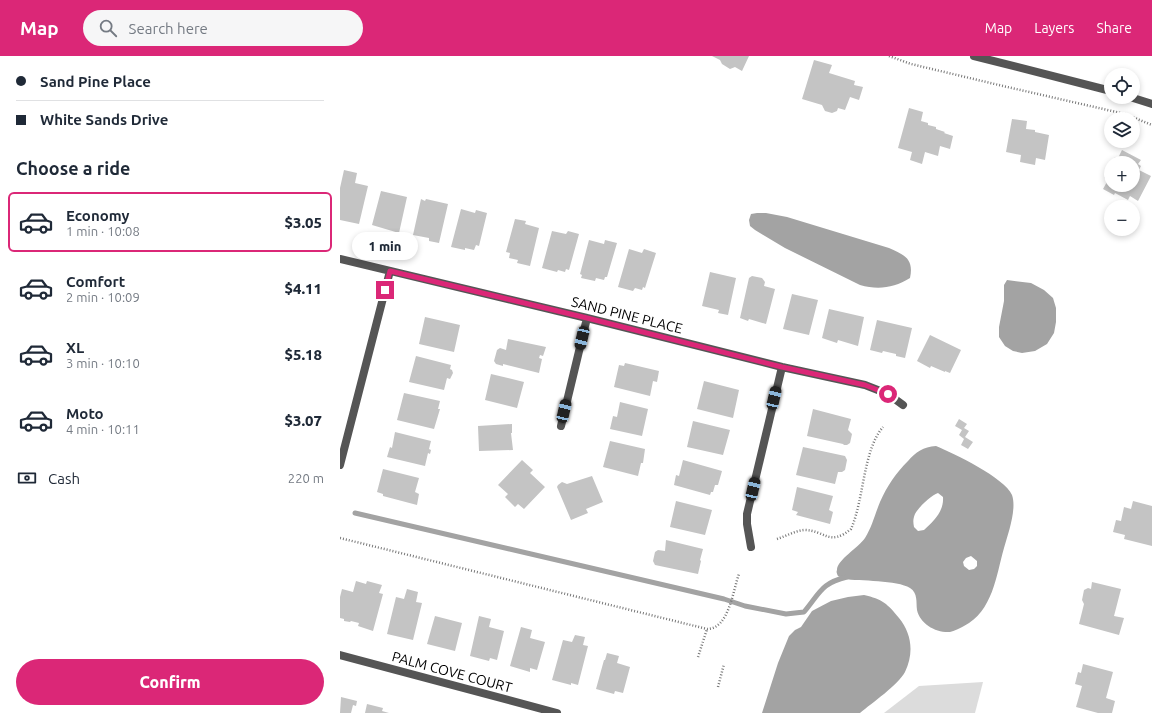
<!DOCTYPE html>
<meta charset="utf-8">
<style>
:root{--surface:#fff;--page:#f6f6f7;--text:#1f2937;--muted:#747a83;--line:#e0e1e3;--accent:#db2777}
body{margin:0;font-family:Ubuntu,sans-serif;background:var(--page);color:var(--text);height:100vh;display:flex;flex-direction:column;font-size:15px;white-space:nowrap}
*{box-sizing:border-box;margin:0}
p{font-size:13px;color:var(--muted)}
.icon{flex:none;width:22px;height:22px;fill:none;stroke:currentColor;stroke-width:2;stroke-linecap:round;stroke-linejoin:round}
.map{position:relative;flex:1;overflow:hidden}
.details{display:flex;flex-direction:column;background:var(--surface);width:340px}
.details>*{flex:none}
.banner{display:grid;align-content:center;height:88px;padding:0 16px;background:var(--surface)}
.tools{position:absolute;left:764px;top:12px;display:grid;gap:8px}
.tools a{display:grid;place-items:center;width:36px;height:36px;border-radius:50%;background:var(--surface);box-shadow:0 2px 6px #0003;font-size:20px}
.end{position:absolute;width:18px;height:18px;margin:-9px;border:5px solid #db2777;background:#fff;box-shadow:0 0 0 2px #fff}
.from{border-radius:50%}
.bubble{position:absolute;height:28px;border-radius:14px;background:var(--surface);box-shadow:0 2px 6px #0003;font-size:13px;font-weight:800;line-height:28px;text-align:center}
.car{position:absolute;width:12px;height:24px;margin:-12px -6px;border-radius:5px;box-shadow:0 0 3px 1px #0007;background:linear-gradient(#222 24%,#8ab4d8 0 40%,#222 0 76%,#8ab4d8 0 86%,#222 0)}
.banner b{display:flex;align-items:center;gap:14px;height:38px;font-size:15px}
.banner b+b{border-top:1px solid var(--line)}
.banner i{width:10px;height:10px;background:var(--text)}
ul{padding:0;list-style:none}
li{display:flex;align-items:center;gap:12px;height:60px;margin:0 8px 6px;padding:0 8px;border:2px solid transparent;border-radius:6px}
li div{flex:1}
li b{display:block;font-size:15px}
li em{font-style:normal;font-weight:800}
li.active{border-color:var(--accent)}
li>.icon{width:36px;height:36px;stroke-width:1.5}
h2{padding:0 16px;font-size:18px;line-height:48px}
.pay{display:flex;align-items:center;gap:10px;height:44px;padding:0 16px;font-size:15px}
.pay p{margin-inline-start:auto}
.action{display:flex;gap:8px;margin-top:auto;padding:8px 16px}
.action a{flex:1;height:46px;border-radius:24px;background:var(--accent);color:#fff;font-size:16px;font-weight:800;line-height:46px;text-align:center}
header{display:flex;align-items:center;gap:24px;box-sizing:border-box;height:56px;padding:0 20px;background:var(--accent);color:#fff}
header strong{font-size:19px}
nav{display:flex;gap:22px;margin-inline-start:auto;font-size:14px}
.search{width:280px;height:36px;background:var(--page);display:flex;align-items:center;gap:10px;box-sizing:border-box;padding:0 14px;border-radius:22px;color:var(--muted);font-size:15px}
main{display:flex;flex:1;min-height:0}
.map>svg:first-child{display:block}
.park{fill:#dcdcdc}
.water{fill:#a3a3a3;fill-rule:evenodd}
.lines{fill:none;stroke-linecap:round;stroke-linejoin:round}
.stream{stroke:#a3a3a3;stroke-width:5}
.building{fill:#c4c4c4}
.path{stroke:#777;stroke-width:2.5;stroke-dasharray:1 2;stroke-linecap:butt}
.street{stroke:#555;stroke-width:8}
.route{stroke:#db2777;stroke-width:5}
.labels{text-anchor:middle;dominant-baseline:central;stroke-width:3;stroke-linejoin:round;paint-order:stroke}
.street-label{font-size:14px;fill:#000;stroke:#fff}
</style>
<header>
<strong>Map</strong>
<div class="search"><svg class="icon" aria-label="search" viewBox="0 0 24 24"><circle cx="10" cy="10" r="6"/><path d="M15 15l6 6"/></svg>Search here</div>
<nav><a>Map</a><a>Layers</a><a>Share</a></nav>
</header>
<main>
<section class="details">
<div class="banner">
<b><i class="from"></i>Sand Pine Place</b>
<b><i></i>White Sands Drive</b>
</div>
<h2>Choose a ride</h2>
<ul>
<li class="active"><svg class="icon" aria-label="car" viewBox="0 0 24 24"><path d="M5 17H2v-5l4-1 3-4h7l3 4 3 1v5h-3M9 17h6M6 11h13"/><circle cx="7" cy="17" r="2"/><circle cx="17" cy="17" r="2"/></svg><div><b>Economy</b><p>1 min · 10:08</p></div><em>$3.05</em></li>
<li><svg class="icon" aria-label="car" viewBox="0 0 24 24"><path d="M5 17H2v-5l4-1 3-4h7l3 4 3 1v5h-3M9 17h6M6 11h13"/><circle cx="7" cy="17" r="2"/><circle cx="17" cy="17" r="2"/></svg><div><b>Comfort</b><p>2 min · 10:09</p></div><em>$4.11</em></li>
<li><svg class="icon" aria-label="car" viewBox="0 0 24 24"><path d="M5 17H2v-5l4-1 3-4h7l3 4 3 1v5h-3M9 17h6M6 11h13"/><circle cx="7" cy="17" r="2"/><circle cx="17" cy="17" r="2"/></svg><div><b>XL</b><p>3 min · 10:10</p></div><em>$5.18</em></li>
<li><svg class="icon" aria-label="car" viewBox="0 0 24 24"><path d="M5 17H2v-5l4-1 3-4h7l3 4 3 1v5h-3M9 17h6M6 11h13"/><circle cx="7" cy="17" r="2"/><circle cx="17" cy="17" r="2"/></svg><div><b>Moto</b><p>4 min · 10:11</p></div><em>$3.07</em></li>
</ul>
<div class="pay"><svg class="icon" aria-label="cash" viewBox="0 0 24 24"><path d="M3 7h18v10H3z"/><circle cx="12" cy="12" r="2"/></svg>Cash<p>220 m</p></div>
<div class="action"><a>Confirm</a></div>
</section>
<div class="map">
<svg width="812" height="657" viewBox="0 0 812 657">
<rect width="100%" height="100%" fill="#fff"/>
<path class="park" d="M643,626l-8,31h-91l35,-27z"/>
<path class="water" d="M417,157h9l21,4 102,31c16,7 25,11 21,30 -16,10 -32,12 -50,7l-75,-37 -30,-18 -5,-4 -1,-6 2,-6z
M667,224l24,3 13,7 9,8 3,10v14l-2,11 -7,11 -12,7 -13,2 -9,-2 -8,-5 -6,-9v-10l5,-26v-16z
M596,390c17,7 69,32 76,49 5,14 -4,39 -8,53 -8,28 -11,63 -40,78 -4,2 -10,5 -14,6 -14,1 -30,-8 -33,-22 -1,-8 1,-17 -7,-22 -13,-8 -50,-7 -66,-9l-6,-3c-1,-2 -2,-4 -1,-6 0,-10 22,-23 28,-32 7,-11 10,-24 15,-36 7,-16 16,-29 28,-41 8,-9 15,-14 28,-15zM598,437l5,4c1,14 -9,24 -19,33l-6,1 -4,-4c-1,-5 -1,-8 1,-13 3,-6 16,-19 23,-21zM631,500l6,5v5l-3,3 -5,1 -5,-4 -1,-4 3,-4z
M524,539c18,4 24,9 35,23 13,16 15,35 6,54 -7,13 -33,31 -45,41h-98l16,-50 11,-27 6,-6 6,-3 11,-16 19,-10 17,-4z"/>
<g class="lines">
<path class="stream" d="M15,457l369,86 21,7 41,8 18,-2c16,-19 17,-29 43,-35"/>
</g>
<path class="building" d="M372,0h37l-7,15 -7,-4 -5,2 -8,-5 -2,-4z
M474,4l18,5 -3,8 26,8 -1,4 9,2 -4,13 -9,-3 -5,13 -7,-2 -1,3 -5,2 -7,-2 -3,-6 -20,-6z
M569,52l14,4 -2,9 7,2v2l8,2v2l9,3 -1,1 9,3 -3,13 -10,-3 -2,10 -13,-4 -3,12 -12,-4 2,-8 -14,-4z
M672,63l15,2 -1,8 9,1v2l14,3 -4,25 -9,-2 -1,7 -15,-3 1,-7 -15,-3z
M782,94l19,10 -3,4 3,2 -2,4 12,6 -13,25 -8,-5 -2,4 -13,-7 -1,2 -11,-6 5,-9 -4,-2 7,-13v20h22v-22h-21l3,-6 3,1z
M4,114l13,3 -2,10 13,3 -9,38 -19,-4v-32z
M41,135l26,6 -8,36 -27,-8z
M81,143l4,2 1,-2 22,5 -9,39 -10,-2v-3l-16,-3z
M121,153l14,4 1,-3 11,3 -8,33 -3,-1 -2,5 -9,-2v2l-14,-3z
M175,163l11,2 -1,3 14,4 -9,38 -13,-3 1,-3 -9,-2 1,-5 -4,-1z
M212,175l14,3 2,-3 11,3 -10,36 -3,-1 -1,3 -7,-2 -1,2 -15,-4z
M249,184l15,4 1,-4 12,3 -10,34h-2l-1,3 -8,-2 -1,3 -14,-3 1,-3 -2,-1z
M289,193l13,4 2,-4 12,4 -11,35 -2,-1 -1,3 -7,-2 -2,3 -15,-4z
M370,216l26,6 -8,37 -10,-2 1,-3 -17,-4z
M412,220l10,2 3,4 -1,4 11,3 -9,35 -17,-5 -1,2 -8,-3 9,-40z
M452,238l26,6 -9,35 -26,-6z
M489,253l35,8 -6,29 -20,-6 -1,3 -15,-5z
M85,261l35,8 -6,27 -35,-8z
M537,264l35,8 -7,30 -9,-2v-2l-13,-3 -1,2 -12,-3z
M590,279l31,15 -11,23 -5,-2v1l-14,-6 -1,2 -13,-7z
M168,283l38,8 -3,9 -3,-1 -1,3 3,1 -3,14 -36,-9v2l-7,-2 -2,-3 3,-11 3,-2 6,2z
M76,300l35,9 -1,4 2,1 1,3 -3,6 -3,-1 -3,12 -35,-8z
M285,307l34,8 -2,11 -4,-1 -3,15 -36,-9 5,-22 5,1z
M151,318l33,8 -7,26 -32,-8z
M364,325l35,9 -6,28 -36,-9z
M64,337l36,8 -2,8h2l-6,20 -37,-9z
M280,346l28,7 -6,27 -32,-7 3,-13 4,1z
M473,353l38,10 -3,11 4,4 -2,9 -3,2h-3l-1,-1 -36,-8z
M619,363l8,5 -3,4 5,3 -4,6 8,5 -5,7 -7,-4 3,-6 -5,-4 3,-5 -7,-4z
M353,365l37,9 -7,25 -36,-8z
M172,368v9h-1l2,17 -34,1 -1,-25z
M55,376l36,9 -2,8 2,1 -1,4 -2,-1 -3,13 -38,-9 3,-10 2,1z
M270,385l35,8 -2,14h-2l-3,13 -35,-9z
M463,391l42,9 2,4 -2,10 -3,2h-4l-3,12 -39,-9z
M182,404l11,10 -3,3 15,14 -21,22 -6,-5 -3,3 -10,-10 3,-3 -10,-9z
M343,404l39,11 -4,14h-3l-2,7h-2l-1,3 -36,-10 2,-10 3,1z
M43,413l36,9 -4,14 4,2 -2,11 -34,-9v-2l-6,-2z
M252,420l11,26 -17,7 2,4 -17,7 -14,-33 1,-2 4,-3 5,2z
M457,431l36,9 -4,14 4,2 -3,12 -34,-9 2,-3 -6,-2z
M336,445l36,9 -7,25 -35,-8z
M793,445l19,5v40l-28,-7 1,-4 -12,-3 3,-12 5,1 3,-14 7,2z
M326,484l37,9 -3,11 1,1 -3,13 -43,-9 -2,-4 2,-9 3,-2 7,1z
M16,525l10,3 1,-3 15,4 -3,8 4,1 -10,37 -15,-5 1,-3 -8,-2 -1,1 -6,-1v-2l-4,-1v-21l2,-8 11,3z
M752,526l29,7 -7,27 10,2 -5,17 -40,-11 5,-20 -2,-4 2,-10 4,-2 3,1z
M67,533l11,3 -2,10 6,1 -9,37 -26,-6 9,-37 8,2z
M95,560l27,7 -7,28 -28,-7z
M139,560l12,3 -2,8 15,4 -7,29 -7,-2 -1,3 -19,-5z
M181,571l11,3 -2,8 15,4 -8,28 -7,-2v4l-20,-6z
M235,579l10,2 -2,8 5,1 -10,39 -7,-2v2l-19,-5 11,-40 9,2z
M267,597l12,3 -2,7 13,4 -7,26 -8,-2 -1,3 -18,-5 8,-29h1z
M743,608l30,8 -7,26 9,3 -3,12h-14l-22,-6 6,-21 -7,-2 3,-12 3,1z
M1,641l16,4 -1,5 -3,-1 -2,8h-11z
M27,648l16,4 -1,3 7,2h-24z"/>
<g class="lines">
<path class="path" d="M549,0l22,8 92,22 122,28 27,11
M0,482l367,91c22,0 26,-39 32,-55
M437,483c9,-3 18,-8 27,-9 21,0 25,17 47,-1 13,-29 12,-79 32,-102
M358,601l9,-28
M378,631l6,-23"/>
<path class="street" d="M634,0l137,35
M790,41l22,7
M0,203l247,59 195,49 83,18 23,9 15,11
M221,370l26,-108
M0,409l50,-194
M411,491l-4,-23v-10l35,-147
M0,599l217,58"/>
</g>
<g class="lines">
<path class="route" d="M45,234l5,-19 197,47 195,49 83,18 23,9"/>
</g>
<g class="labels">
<g class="street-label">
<text transform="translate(287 259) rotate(14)">SAND PINE PLACE</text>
<text transform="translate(112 616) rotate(15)">PALM COVE COURT</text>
</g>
</g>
</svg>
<div class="tools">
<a><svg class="icon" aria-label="locate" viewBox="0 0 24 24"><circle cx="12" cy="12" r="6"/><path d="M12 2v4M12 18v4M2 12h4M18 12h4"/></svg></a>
<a><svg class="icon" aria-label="layers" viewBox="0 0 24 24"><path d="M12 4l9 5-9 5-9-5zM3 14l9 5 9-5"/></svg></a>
<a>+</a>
<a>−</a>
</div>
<i class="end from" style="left:548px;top:338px"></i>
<i class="end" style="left:45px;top:234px"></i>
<div class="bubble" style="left:12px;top:176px;width:66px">1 min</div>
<i class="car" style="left:242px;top:282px;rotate:193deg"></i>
<i class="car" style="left:434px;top:342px;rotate:13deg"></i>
<i class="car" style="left:224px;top:355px;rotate:13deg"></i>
<i class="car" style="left:413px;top:433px;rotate:13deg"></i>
</div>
</main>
